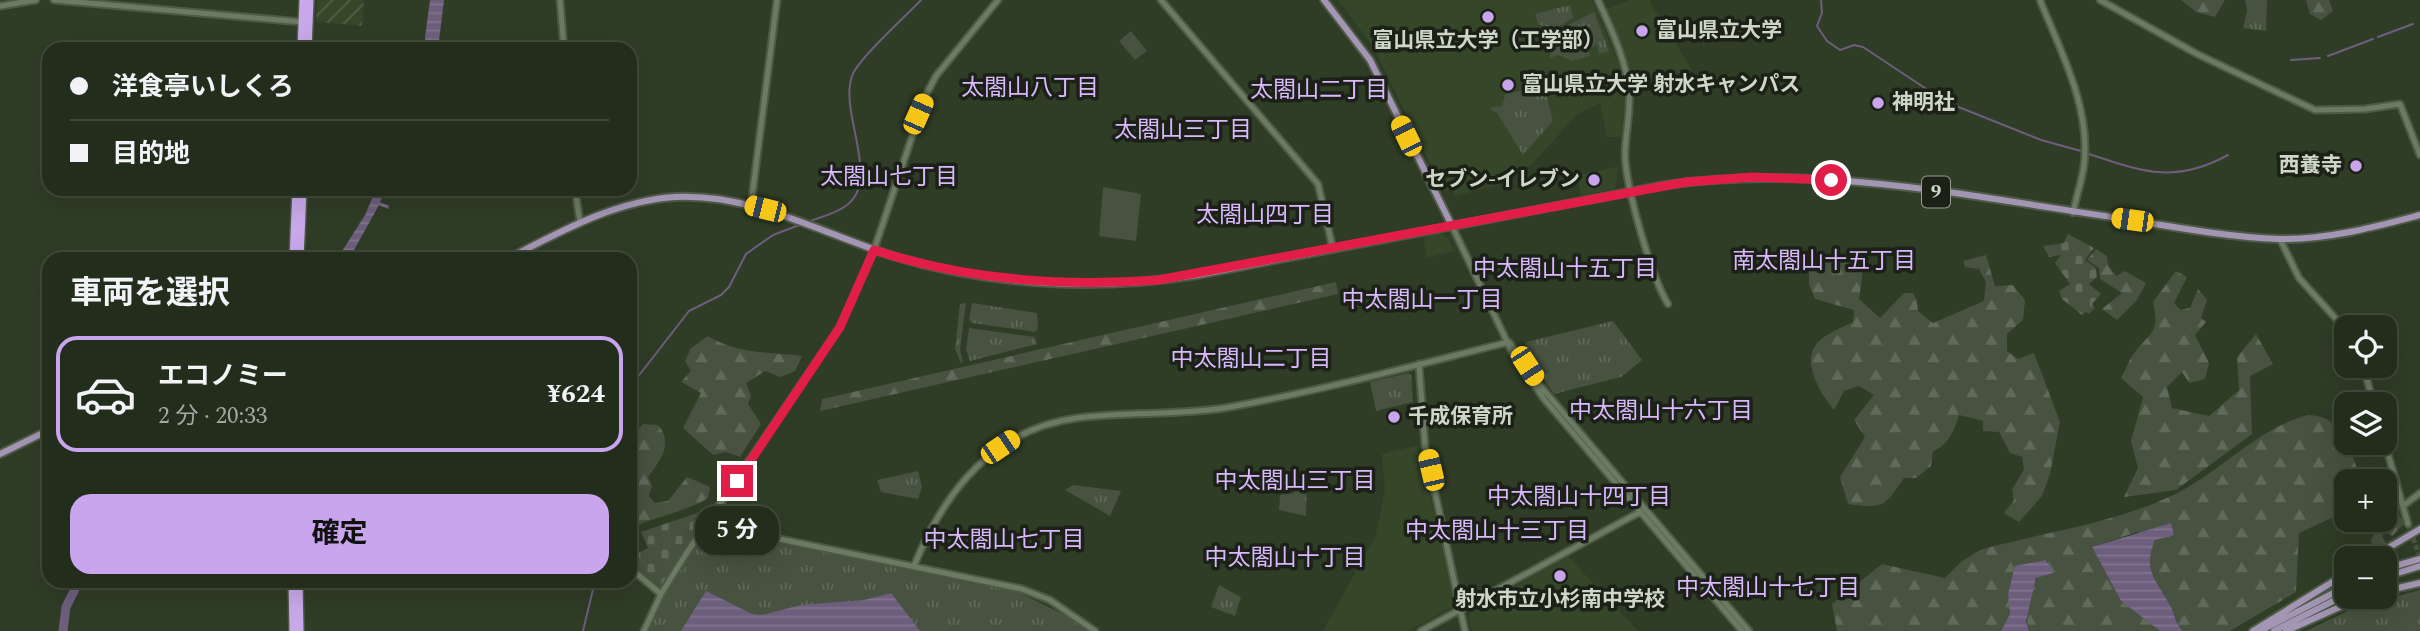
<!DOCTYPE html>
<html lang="ja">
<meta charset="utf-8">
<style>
:root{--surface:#232d1c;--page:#2f3929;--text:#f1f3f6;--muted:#a3a8a3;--line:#40493b;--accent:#c9a5ee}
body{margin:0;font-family:Spectral,"Noto Sans JP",serif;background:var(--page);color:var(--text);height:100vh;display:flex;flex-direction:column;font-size:26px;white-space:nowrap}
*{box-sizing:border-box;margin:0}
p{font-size:23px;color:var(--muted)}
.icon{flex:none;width:38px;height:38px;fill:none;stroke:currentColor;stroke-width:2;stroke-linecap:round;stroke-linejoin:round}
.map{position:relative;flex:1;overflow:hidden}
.side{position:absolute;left:42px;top:252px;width:595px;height:336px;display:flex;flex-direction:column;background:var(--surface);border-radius:21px;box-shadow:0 7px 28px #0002,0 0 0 2px var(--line)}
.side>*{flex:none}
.guide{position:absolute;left:42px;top:42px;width:595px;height:154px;border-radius:21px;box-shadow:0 7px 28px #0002,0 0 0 2px var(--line);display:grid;align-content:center;height:154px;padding:0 28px;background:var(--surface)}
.tools{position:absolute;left:2334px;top:315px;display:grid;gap:14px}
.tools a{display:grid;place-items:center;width:63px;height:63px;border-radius:14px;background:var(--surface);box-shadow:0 7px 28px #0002,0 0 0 2px var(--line);font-size:35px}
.end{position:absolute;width:32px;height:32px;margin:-16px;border:9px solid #e11d48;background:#fff;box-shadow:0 0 0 4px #fff}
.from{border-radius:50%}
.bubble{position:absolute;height:49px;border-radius:21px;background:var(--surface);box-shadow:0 7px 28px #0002,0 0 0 2px var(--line);font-size:23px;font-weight:700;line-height:49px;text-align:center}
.car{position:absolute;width:21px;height:42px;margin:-21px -10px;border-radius:9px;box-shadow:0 0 5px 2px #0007;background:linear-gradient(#f5c518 24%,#345 0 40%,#f5c518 0 76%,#345 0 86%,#f5c518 0)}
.guide b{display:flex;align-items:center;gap:24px;height:66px;font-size:26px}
.guide b+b{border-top:2px solid var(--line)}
.guide i{width:18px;height:18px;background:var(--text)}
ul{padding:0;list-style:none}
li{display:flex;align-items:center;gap:21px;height:116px;margin:0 14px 10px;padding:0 14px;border:4px solid transparent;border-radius:21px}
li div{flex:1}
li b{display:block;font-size:26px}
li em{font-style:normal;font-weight:700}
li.on{border-color:var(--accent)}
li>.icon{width:63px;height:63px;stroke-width:1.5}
h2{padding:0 28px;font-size:32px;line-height:84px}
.button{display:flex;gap:14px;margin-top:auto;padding:14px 28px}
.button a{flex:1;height:80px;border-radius:21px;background:var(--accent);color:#111;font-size:28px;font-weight:700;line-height:80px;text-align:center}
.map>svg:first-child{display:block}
.built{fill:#354629}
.industrial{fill:url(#industrial-furrows)}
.grass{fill:url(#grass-tufts)}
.forest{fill:url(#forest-firs)}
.cemetery{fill:url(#cemetery-stones)}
.pitch{fill:#475240}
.water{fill:url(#water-rules)}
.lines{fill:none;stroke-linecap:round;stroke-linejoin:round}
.stream{stroke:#6d5e7d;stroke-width:2}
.river{stroke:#6d5e7d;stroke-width:9}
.minor-tunnel{stroke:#47533e;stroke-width:5;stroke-dasharray:5 2.5;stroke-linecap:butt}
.minor-casing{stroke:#4e5946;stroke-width:9}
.major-casing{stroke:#4e5946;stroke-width:10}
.highway-casing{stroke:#4e5946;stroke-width:10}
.minor{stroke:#6b7a62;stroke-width:5}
.major{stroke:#a396b4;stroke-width:6}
.highway{stroke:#c8a8ea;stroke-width:7}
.route{stroke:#e11d48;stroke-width:9}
.poi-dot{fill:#c9a5ee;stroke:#1b2117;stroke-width:2.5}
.labels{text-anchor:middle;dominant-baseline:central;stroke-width:7;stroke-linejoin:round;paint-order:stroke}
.shield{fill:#1b2117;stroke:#98a093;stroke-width:2}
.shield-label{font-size:19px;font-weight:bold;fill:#ced6c8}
.poi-label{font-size:21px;font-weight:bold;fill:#ced6c8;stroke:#1b2117;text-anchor:start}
.neighbourhood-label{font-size:23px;fill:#d9b8fd;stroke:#1b2117}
</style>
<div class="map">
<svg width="2420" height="631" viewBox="0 0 2420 631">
<defs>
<pattern id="industrial-furrows" width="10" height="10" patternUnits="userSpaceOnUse" patternTransform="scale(1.75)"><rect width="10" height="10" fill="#354629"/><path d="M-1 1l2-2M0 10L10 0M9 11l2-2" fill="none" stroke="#516047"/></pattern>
<pattern id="grass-tufts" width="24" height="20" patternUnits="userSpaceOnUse" patternTransform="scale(1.75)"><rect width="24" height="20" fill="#475240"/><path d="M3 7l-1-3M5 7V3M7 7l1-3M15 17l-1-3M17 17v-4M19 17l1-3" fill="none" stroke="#606a5a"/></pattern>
<pattern id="forest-firs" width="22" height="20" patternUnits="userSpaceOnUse" patternTransform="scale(1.75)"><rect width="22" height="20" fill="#475240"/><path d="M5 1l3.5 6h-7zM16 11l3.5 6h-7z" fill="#606a5a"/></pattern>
<pattern id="cemetery-stones" width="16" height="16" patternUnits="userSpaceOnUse" patternTransform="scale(1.75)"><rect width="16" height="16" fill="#475240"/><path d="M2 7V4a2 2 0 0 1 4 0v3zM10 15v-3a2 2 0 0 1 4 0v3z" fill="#606a5a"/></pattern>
<pattern id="water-rules" width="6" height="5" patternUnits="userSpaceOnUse" patternTransform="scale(1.75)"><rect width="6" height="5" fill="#6d5e7d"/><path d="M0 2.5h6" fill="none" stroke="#81748e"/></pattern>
</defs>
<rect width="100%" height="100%" fill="#2f3c26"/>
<path class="built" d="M1338,0h254l30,72 4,26 -5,39h-14l-7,-34 -22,11 -47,51 -33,20 -43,11 -4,-7 -7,3 -70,-144z
M1629,0h20l43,70 -60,12 -26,-73z
M1618,167l-3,22 -34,7 -4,-21z
M1441,233l7,5 6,13 -27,7 -4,-21z
M1418,445l36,154 -3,9 -43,23h-85l53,-96 9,-46 -3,-35z
M1568,556l70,75h-166l-3,-15 3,-6z"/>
<path class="industrial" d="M317,0h47l-2,26 -46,-4z"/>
<path class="grass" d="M2245,0h22l-1,31 -23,-3 4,-17z
M1570,5l3,13 -20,12 -15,-6 -3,-10z
M1594,12l15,39 -10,3 -2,-9 -9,3 2,8 -18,5 -14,-6 -8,3 1,-19 11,-11z
M1544,85l9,36 -30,34 -26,-42 -8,-5 13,-2 4,-12z
M966,303l-6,47 3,12 -2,1 -6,-14 5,-45z
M972,303l65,10 1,16 -3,3 -63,-9 -3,-3z
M1613,321l29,39 -21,17 -67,17 -31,-44 3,-8z
M969,328l66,9 2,7 -67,17 -4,-12z
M1408,373l3,2 2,27 -37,9 -6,-29z
M918,471l4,16 -4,12 -37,-7 -4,-12z
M1307,481l-1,35 -27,-6 1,-15 14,-2v-8z
M1073,485l48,6 -11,25 -45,-26z
M708,529l312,64 57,28 12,10h-443l16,-34z
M1219,585l22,12 -6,19 -24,-9z
M2420,590v41h-114l48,-23z"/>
<path class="forest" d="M2181,0h44l-10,17 -19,-5z
M2306,0h23l4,11 -12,9 -11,-6z
M2096,249l11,7 1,9 8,11 9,-5 21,12 -9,17 -20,20 -15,-11 20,-16 -22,-14 -1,-11 -12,-8z
M1820,255c10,1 39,3 42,15 1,8 -2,21 -3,29l21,19 24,-25h9l4,7 1,11 15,12 51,-22 2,-19 -7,-13 -14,-2 -2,-6 23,-6 9,31 18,-1 12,15 -2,20 -16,14v17l11,8 16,-6 26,69 -10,52 -8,22 -23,26 -15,-9 10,-13 -2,-11 12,-19 -2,-13 -12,-4 -11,-21 -16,-1v-10l-24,-6c-4,14 -11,31 -26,36l-2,15 -15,12h-12c-20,29 -20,31 -56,26l-8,-27 25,-40 -11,-17 20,-25 -15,-9 -15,5 -10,19c-13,-16 -35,-49 -15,-69 9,-8 24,-14 34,-19l1,-12 -39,-11 -6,-15v-18z
M2176,271l11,6 -13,26 6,7 10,-2 8,-19 9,11 -6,18 5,4 -11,13 14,28 -4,16 -16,4 -7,-11 -15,15 5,21 37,8 30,-26 -2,-33 19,-23 17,30 -23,12 2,58 -76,56 -52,7 14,-29 -7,-27 12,-44 -22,-19c5,-8 8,-19 14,-26 17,-21 25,-20 18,-50z
M1336,282l2,12 -518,117 2,-12z
M708,336c29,18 61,16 94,20l-7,15 -14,6 -16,-6 -19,12 5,13 -3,8 13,20 -21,33 -14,-5 -13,3 -30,-27 18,-35 -20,-11 10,-11 -6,-10 6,-13z
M2308,415c37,0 42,38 54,66h-15v30l-48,22 -3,59 -66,39h-47c-9,-9 -7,-15 -12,-24 -14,-28 -29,-36 -16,-68l-18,-7 -45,15 29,54 39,30h-131c-7,-22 6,-51 17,-71l-38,34 3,20 -10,17h-164l-5,-27 50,-40 63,14 17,-17 18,-11c63,-18 132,-26 191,-54 49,-23 86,-68 137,-81z
M643,424l15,1c16,18 2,36 -10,52l4,9 -3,10 6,7 13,-2 19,-24 23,10 -2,11c-23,14 -46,17 -70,27l-1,17 -7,4v-117l5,4z
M2385,513l15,3 4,8 -12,12 -7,-4 -3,4 5,9 -7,5 -10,-8 9,-17 -4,-5h10z"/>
<path class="cemetery" d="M2068,234l26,14 -9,12 11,8 1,9 -8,7 12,10 -9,10 3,4 -6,6 -3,-2 -4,3 -20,-16 -3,-8 11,-7 -15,-21 6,-8 -12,2 -6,-11 21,-3z
M712,508l-52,79 -30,-25v-5l18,-9 -7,-16z"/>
<path class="pitch" d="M1131,31l16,20 -12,9 -16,-19z
M1103,187l38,7 -5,47 -37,-5z"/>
<path class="water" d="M430,0h14l-6,49h-12l-1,-12z
M376,189h10l-6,13 9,4 -1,3 -9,-4 -30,54h-12l28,-44z
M2171,523l3,12 -19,5c-13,31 2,40 16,67 5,9 3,15 12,24h-23l-39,-30 -29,-54z
M2046,560l7,13 -17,5 -10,43 3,10h-28l9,-17 -2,-20 7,-28z
M706,591l46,23 10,1 39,-10 63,-5 27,-7 29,38h-239z"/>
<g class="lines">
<path class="stream" d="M1821,0l1,13 -5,13 10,15 13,9 14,-5 9,2 83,55 95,38 40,11
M2378,37l35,-13
M2328,56l45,-17
M2291,60l29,-2
M2086,153c55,18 87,32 142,2
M807,222c13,-5 29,-8 40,-17 34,-26 -8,-92 5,-129 5,-16 54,-60 69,-76
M630,387l59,-76 32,-16 8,-8 17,-33 27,-19 29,-11
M583,631l12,-50"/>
<path class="river" d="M63,631l3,-24 13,-26"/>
<path class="minor-tunnel" d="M2408,524l12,33"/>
<g class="minor-casing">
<path id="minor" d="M54,0l248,22
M560,0l4,49
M1161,0l157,184 15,65
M1598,0c13,29 28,59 31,91 2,22 -4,43 -4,64 1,33 26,121 43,149
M2040,0c21,52 51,108 44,165 -2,16 -8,32 -11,48
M2100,0l97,54 118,56 50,-1 35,-5 20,51
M0,6l36,-6
M575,189l5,33
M751,205l26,-205
M1452,226l60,126 32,47 198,232
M2280,239l19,39 48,53
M1511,345l26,37 212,249
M1419,364l6,82 40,185
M2363,366l11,38
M2385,443l23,81
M2403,506l17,-13
M707,524l315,65 28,11 45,31
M914,566c30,-74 79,-137 163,-148 51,-7 103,-2 153,-11 94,-17 186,-42 279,-65
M630,568l31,26
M644,631l17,-37 25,-40 154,-227 34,-77 52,-155 10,-19 62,-76
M1421,631l219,-119"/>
</g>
<g class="major-casing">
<path id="major" d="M1324,0l46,60 82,166
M507,259c53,-27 107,-58 168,-62 77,-4 146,36 218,59 97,30 204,35 304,19l469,-90c154,-22 313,13 465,35 49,8 98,17 148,19 48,1 95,-12 141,-24
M0,454l49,-24
M2371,558l49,-29
M2385,569l35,-10
M2385,577l35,-11
M2385,591l35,-8
M2253,631l94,-58
M2260,631l87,-45
M2274,631l73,-37
M2286,631l76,-34"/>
</g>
<g class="highway-casing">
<path id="highway" d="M301,49l2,-49
M308,49l2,-49
M293,259l3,-70
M300,259l3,-70
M292,581l1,50
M299,581l1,50"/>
</g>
<use href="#minor" class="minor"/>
<use href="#major" class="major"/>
<use href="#highway" class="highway"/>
</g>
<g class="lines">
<path class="route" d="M737,481l103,-154 34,-77c92,30 187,37 284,30l528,-98 66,-5 79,3"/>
</g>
<g class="poi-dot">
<circle cx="1488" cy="17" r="7"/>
<circle cx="1642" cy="31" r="7"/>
<circle cx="1508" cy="85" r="7"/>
<circle cx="1878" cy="103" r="7"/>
<circle cx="2356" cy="166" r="7"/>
<circle cx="1594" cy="180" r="7"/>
<circle cx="1394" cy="417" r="7"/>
<circle cx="1560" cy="576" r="7"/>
</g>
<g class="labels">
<rect class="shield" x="1922" y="176.5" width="28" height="31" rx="5"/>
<g class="shield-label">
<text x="1936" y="192">9</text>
</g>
<g class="poi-label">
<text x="1656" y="31">富山県立大学</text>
<text x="1488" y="41" text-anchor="middle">富山県立大学（工学部）</text>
<text x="1522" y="85">富山県立大学 射水キャンパス</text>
<text x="1892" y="103">神明社</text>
<text x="2342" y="166" text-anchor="end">西養寺</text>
<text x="1580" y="180" text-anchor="end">セブン-イレブン</text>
<text x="1408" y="417">千成保育所</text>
<text x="1560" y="600" text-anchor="middle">射水市立小杉南中学校</text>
</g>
<g class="neighbourhood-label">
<text x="1030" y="88">太閤山八丁目</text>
<text x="1319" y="90">太閤山二丁目</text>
<text x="1183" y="130">太閤山三丁目</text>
<text x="889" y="177">太閤山七丁目</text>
<text x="1265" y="215">太閤山四丁目</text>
<text x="1824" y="261">南太閤山十五丁目</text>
<text x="1565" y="269">中太閤山十五丁目</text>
<text x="1422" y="300">中太閤山一丁目</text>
<text x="1251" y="359">中太閤山二丁目</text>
<text x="1661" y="411">中太閤山十六丁目</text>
<text x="1295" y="481">中太閤山三丁目</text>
<text x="1579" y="497">中太閤山十四丁目</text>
<text x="1497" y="531">中太閤山十三丁目</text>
<text x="1004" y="540">中太閤山七丁目</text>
<text x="1285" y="558">中太閤山十丁目</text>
<text x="1768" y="588">中太閤山十七丁目</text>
</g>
</g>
</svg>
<div class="tools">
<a><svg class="icon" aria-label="locate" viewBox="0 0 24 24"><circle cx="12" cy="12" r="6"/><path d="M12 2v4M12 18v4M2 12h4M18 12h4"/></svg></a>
<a><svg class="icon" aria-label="layers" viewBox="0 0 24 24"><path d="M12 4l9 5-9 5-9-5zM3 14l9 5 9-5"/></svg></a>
<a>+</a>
<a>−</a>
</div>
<i class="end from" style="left:1831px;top:180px"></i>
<i class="end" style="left:737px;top:481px"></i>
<div class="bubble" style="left:695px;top:506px;width:84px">5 分</div>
<i class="car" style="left:918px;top:114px;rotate:24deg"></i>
<i class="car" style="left:1406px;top:136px;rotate:334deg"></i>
<i class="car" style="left:765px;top:209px;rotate:284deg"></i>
<i class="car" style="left:2132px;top:220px;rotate:278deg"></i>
<i class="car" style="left:1527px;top:366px;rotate:147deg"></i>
<i class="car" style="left:1000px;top:447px;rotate:56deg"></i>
<i class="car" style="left:1431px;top:470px;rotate:347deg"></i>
<div class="guide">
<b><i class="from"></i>洋食亭いしくろ</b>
<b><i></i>目的地</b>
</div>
<section class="side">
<h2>車両を選択</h2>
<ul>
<li class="on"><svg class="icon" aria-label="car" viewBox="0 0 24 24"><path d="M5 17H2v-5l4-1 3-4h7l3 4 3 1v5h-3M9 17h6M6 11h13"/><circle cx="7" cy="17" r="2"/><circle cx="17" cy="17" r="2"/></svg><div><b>エコノミー</b><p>2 分 · 20:33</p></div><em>¥624</em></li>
</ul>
<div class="button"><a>確定</a></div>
</section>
</div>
